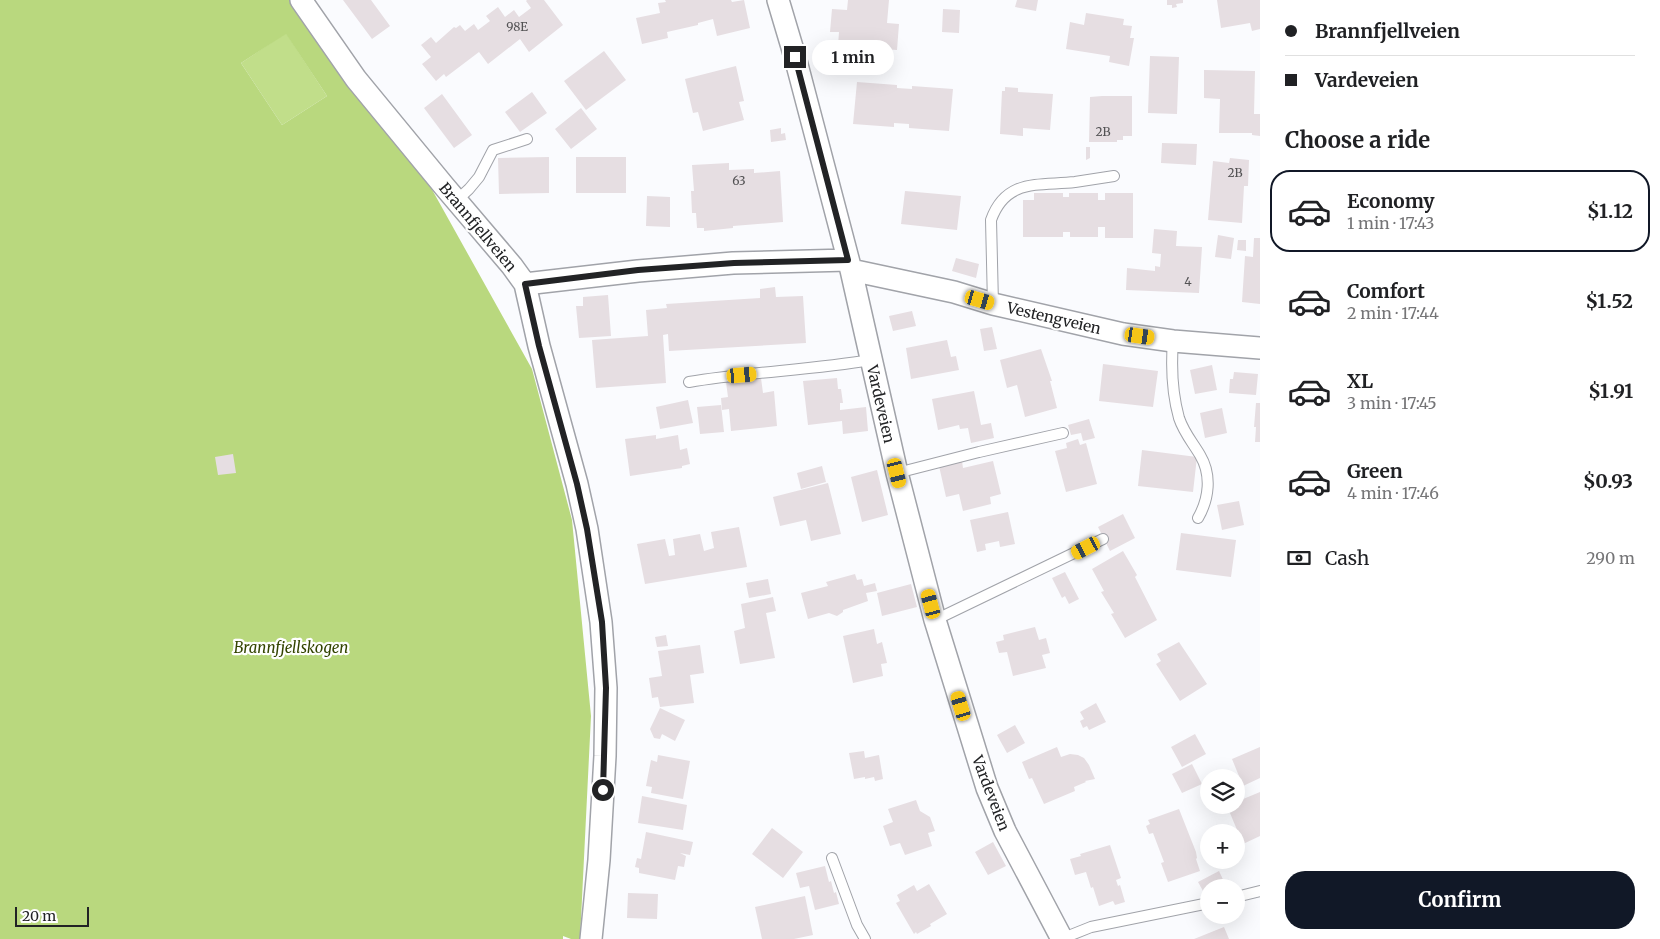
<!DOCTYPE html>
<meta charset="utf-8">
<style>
:root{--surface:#fff;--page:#f2f2f2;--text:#202124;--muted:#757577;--line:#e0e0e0;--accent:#111827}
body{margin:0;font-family:Merriweather,serif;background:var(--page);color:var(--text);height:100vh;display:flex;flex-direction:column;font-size:19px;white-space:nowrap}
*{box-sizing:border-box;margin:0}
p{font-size:16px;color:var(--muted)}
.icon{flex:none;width:28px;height:28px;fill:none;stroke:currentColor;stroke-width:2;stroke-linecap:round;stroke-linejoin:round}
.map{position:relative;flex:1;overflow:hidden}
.side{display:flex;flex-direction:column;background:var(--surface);width:400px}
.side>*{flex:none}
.banner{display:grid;align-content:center;height:110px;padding:0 25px;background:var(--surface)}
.buttons{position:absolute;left:1200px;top:769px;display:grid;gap:10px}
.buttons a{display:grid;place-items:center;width:45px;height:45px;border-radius:50%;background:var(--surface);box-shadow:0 5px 20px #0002;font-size:25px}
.scale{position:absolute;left:15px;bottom:12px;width:74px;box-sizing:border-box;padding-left:5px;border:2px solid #222325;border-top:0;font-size:14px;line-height:18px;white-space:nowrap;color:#222325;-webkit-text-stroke:4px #fff;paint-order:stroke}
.end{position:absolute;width:22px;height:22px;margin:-11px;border:6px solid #222325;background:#fff;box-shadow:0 0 0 2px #fff}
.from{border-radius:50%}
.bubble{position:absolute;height:35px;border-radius:18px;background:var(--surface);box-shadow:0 5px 20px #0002;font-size:16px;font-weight:700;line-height:35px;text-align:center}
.car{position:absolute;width:15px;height:30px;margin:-15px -8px;border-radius:6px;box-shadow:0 0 4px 1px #0007;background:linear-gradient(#f5c518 24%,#345 0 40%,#f5c518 0 76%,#345 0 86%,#f5c518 0)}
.banner b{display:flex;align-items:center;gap:18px;height:48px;font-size:19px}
.banner b+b{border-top:1px solid var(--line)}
.banner i{width:12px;height:12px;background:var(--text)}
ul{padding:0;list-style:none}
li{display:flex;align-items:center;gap:15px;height:82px;margin:0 10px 8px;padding:0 15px;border:2px solid transparent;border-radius:20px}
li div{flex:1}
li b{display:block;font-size:19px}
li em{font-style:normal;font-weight:700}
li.current{border-color:var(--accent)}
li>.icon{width:45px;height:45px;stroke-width:1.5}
h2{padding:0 25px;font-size:22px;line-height:60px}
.pay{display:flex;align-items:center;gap:12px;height:55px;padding:0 25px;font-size:19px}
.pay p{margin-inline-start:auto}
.button{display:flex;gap:10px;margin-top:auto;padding:10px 25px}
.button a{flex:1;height:58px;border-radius:20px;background:var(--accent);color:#fff;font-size:20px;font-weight:700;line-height:58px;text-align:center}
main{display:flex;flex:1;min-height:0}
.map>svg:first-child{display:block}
.green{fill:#c1de8a}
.forest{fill:#b9d87e;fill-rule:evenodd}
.building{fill:#e6dee2}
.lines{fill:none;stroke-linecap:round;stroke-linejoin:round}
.lane-casing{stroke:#a1a3a9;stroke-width:12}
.street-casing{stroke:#a1a3a9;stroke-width:24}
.lane{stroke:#fff;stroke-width:10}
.street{stroke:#fff;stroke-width:21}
.route{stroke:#222325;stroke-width:6}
.labels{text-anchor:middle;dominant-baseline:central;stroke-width:4.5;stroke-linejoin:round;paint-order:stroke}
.number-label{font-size:12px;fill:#535254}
.street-label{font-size:15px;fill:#222325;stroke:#fff}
.park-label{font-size:15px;font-style:italic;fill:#340;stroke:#fff}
</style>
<main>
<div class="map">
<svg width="1260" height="939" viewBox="0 0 1260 939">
<rect width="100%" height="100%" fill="#fafbfe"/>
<path class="green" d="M286,33l41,63 -45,29 -41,-62z"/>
<path class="forest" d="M0,0h306l90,125 136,244 40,151 19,196 -11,223h-9l-8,-3v3h-563zM286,34l41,62 -45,29 -41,-62z"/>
<path class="building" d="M343,0h28l19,26 -18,13z
M527,0h17l19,25 -34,27 -9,-13 -32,25 -9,-12 -33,25 -2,-3 -8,7 -14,-17 9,-7 -10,-12 10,-8 5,6 18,-16 2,1 4,-3 5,6 9,-7 4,6 12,-9 -4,-5 12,-9 7,10 9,-7 5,7 12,-9 -5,-7z
M665,0h66l1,2 12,-2 6,28 -33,8 -4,-17 -15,4v2l-31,7 1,6 -26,6 -6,-26 24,-5 -2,-10 8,-1z
M848,0h41l-2,23 12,1 -2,26 -59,-4 1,-14h-9l2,-23 15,1z
M1017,0h21l-2,11 -21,-4z
M1167,0h16v3l-7,1 1,3 -5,1v-3h-5z
M1217,0h43v29l-8,2 -2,-8 -29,5z
M943,9l17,1 -1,23 -17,-1z
M1086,13l38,6 -1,6 9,1 -2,12h4l-5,28 -20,-4 1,-6 -44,-7 4,-27 14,3z
M604,51l22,29 -40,30 -22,-29z
M1150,56l29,1 -2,57 -29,-1z
M736,66l8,35 -5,1 5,18 -41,11 -5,-19 -5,1 -8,-34z
M1204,70l51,1 -1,43h6v22l-8,-1v-2h-33l1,-34 -16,-1z
M857,82l40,3v3l15,1v-3l41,3 -4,42 -40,-3v-4l-15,-1v4l-41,-3z
M1005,87l13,1v4l35,2 -3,36 -27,-2v8l-23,-2 2,-43h3z
M532,92l15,21 -27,19 -15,-20z
M442,94l30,41 -18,13 -30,-40z
M1102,96h30v40h-9v4h-6v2h-28l1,-45z
M581,108l16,21 -26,20 -16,-20z
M781,128v6l4,-1 1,7 -15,2 -1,-12z
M1162,143l35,1 -1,21 -35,-2z
M1086,147h4v11l-4,2z
M549,157v36l-50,1 -1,-36z
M576,157h50v36h-50z
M1230,158l19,2 -1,26h-4l-2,37 -34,-3 5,-59 16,2z
M729,163v7l25,-1v4l26,-2 3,51 -50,4v2l-29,3v-3h-7l-1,-15h-4l-1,-22h3l-2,-26z
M905,191l56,5 -4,34 -56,-6z
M1034,193h29v4h6v-4h29v7h7v-7h28v45h-28v-11h-7v10h-28v-5h-7v5h-40v-37h11z
M647,196l23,1v30l-24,-1z
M1154,229l23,2 -1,15 26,1 -3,46 -73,-3 1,-22 28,3v-5l5,1 1,-13 -9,-1z
M1218,235l16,3 -3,21 -16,-2z
M1254,238h6v66l-18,-2 3,-46 8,1z
M1238,240h8v11l-9,-1z
M956,258l23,6 -3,14 -24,-7z
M775,287l1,10 27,-1 3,47 -137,8 -1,-17 -5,1 3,48 -70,5 -4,-48 56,-4 -2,-26 21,-2 -1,-4 94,-6v-9z
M608,295l3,41 -32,2 -3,-32h7v-9z
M912,311l4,15 -23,5 -4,-15z
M992,327l5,22 -13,2 -4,-22z
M947,340l4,17 5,-1 3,14 -48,9 -5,-31z
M1041,349l11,32h-2l7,27 -32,9 -8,-32 -10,3 -7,-28z
M1103,364l55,7 -5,36 -54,-6z
M1212,365l5,25 -22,4 -5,-24z
M1234,372l24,2 -2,21 -27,-2 1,-14h3z
M761,378l2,15 11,-2 3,35 -46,5 -2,-22 -7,1 -1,-12 7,-1 -2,-15z
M837,378l1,11h3l2,14h-3v7l26,-3 2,24 -25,3 -1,-13 -34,4 -5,-44z
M974,391l7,34 10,-2 3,15 -23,5 -3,-15 -8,1 -1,-4 -21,5 -6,-31z
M688,400l5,23 -33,6 -4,-22z
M1256,403h4v39h-5l1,-15h-2z
M721,405l3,27 -24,2 -3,-27z
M1222,408l5,25 -22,5 -5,-25z
M1089,419l6,19 -12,3 -2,-8 -10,2 -3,-10z
M656,435v4l22,-4 2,15 7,-2 3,16 -8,2v2l-52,8 -5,-37z
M1078,439l2,6 6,-2 11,41 -31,8 -11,-41 12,-3 -1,-5z
M1142,450l55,7 -4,35 -55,-6z
M233,454l3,19 -18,2 -3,-18z
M962,461l1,7 30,-7 8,33 -11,3 1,7 -28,7 -4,-17 -13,3 -7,-31z
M822,466l4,16 -25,7 -4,-16z
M877,470l11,45 -26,7 -11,-45z
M828,483l13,51 -30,7 -5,-21 -26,6 -7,-29z
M1239,501l5,24 -22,5 -5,-25z
M1008,512l7,32 -15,3 -1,-6 -14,3 1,6 -9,2 -7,-32z
M1123,514l12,24 -25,13 -12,-24z
M739,527l8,40 -102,17 -8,-40 28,-5 4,17 6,-1 -2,-16 27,-5 4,17 10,-3 -3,-16z
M1181,533l55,7 -5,37 -55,-7z
M1123,551l14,24 -2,2 22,43 -32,18 -14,-24 3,-1 -13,-21 3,-1 -12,-22z
M1065,572l14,27 -10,5 -4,-8 -3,2 -10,-20z
M855,574l2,6 5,-1 2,7 11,-3 2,8 -11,2 2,8 -25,9v2l-6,4 -8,-3 -21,6 -7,-26 27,-7 -2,-4z
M768,579l3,15 -22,4 -3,-15z
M911,584l6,23 -35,9 -5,-23z
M773,597l3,14 -10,2 9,45 -35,6 -6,-33 11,-3 -4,-24z
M1035,627l4,13 7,-2 4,15 -8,2 4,13 -33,8 -6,-24 -8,1 -3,-11 8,-2 -1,-5z
M874,629l3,15 5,-2 5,21 -6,1 2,12 -30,7 -10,-47z
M666,635l2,11 -11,1 -2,-10z
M1179,642l28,42 -27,17 -24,-37 5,-3 -4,-7z
M700,645l4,28 -14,2 4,28 -34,4 -2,-10 -6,1 -3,-20 13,-2 -4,-25z
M1096,703l10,19 -17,8 -2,-4 -4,2 -3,-7 4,-2 -4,-7z
M660,708l25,12 -10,21 -13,-7 -2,5 -6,-1 -4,-9z
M1015,725l10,18 -18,10 -10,-18z
M1195,734l11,20 -24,13 -11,-20z
M1057,747l4,10 9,-3 8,1 6,3 5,7 6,14 -10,2 1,1 -12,5 1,4 -31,13 -12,-26 -3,1 -7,-17z
M1260,747v31l-17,8 -11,-27z
M864,751l1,7 14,-3 4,24 -8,2 -1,-4 -9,2v-2l-11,2 -5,-26z
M658,755l32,6 -7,38 -32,-6 1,-6 -6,-1 5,-26 6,2z
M1192,764l10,20 -20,9 -10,-19z
M1260,792v44l-17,8 -16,-38 9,-1v-3z
M642,796l45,9 -4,25 -45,-7z
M916,800l4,11 10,6 5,14 -7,2 4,13 -27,9 -5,-12 -10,3 -7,-20 10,-4 -5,-13z
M1179,809l17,43 1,6 -1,1 4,12 -32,11 -7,-19 3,-1 -11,-29 -4,1 -3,-8 4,-2 -2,-4z
M772,828l31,24 -20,26 -31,-24z
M646,832l47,10 -3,13 -10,-2 6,3 -2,11 -6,-1 -3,14 -36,-7v-5l-4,-1 2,-9 4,1z
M993,842l13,24 -18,9 -13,-23z
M1110,845l11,33 -5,2 2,6 2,-1 5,17 -10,3 -2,-4 -14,5 -6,-19 -2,1 -5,-16 -11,3 -5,-16 11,-3 -1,-2z
M825,866l4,16 2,-1 3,12 2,-1 3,12 -24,6 -6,-24 -9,2 -4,-15z
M1219,871l8,17h-18v9l-2,1 -9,-16z
M929,884l18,30 -17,10 1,2 -14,8 -1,-2 -2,2 -18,-31 4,-2 -3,-6 17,-10 3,6z
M628,893l30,1 -1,25 -30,-1z
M805,896l8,39 -19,4h-32l-7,-32z
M1224,927l5,12h-35z"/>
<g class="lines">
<g class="lane-casing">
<path id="lane" d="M456,201l13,-12 10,-12 14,-27 34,-11
M993,304l-2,-84c15,-42 48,-34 84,-38 13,-2 26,-4 39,-6
M1173,341c-2,26 -1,52 6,77 5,15 14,25 21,37 12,20 9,44 -2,63
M689,382c60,-10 121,-12 182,-22
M897,473l82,-21 84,-19
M935,620l168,-81
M832,858l25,67 8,14
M1236,897l24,-6
M1061,939l30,-12 118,-24"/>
</g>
<g class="street-casing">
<path id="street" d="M301,0l55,79 88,107 68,80 13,18 14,62 38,138 10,45 14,93 5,66 -1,68 -6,104 -8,79
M778,0l17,57 56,213 46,203 38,147 52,168 18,43 57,108
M851,270l103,22 39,12 130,30 50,7 87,7
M525,284l113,-13 95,-8 115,-3"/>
</g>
<use href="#lane" class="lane"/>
<use href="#street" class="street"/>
</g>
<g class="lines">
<path class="route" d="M603,790l3,-102 -4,-66 -15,-93 -10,-45 -38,-138 -14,-62 113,-14 96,-7 114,-3 -53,-203"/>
</g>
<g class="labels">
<g class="number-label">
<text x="517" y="26">98E</text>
<text x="1103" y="131">2B</text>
<text x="1235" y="172">2B</text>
<text x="739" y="180">63</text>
<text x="1188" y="281">4</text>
</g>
<g class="street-label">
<text transform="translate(478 227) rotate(50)">Brannfjellveien</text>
<text transform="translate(1054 318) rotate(13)">Vestengveien</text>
<text transform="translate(881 404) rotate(77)">Vardeveien</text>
<text transform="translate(991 793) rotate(69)">Vardeveien</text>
</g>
<g class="park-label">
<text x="291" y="647">Brannfjellskogen</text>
</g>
</g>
</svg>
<div class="buttons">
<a><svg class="icon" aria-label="layers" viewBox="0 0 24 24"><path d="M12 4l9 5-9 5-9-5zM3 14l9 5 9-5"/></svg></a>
<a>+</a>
<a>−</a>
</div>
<div class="scale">20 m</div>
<i class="end from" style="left:603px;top:790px"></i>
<i class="end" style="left:795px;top:57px"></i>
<div class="bubble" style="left:812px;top:40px;width:82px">1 min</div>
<i class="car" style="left:980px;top:300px;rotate:106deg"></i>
<i class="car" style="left:1140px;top:336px;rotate:98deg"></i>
<i class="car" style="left:742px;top:375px;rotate:85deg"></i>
<i class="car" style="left:897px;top:473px;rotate:166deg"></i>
<i class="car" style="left:1086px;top:548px;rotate:243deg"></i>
<i class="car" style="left:931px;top:604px;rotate:345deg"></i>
<i class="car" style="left:961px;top:706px;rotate:343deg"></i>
</div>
<section class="side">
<div class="banner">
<b><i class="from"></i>Brannfjellveien</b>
<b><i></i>Vardeveien</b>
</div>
<h2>Choose a ride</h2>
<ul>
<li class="current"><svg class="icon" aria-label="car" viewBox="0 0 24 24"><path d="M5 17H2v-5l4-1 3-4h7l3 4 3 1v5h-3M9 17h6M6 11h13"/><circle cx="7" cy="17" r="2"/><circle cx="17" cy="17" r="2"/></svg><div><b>Economy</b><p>1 min · 17:43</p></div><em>$1.12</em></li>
<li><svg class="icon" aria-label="car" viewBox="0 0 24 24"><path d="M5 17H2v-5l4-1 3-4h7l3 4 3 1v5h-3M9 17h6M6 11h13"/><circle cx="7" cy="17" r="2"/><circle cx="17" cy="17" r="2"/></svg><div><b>Comfort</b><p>2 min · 17:44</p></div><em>$1.52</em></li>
<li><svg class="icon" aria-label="car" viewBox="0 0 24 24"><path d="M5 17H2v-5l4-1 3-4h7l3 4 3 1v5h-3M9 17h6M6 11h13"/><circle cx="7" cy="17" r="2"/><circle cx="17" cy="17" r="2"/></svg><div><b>XL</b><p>3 min · 17:45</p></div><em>$1.91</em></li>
<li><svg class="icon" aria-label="car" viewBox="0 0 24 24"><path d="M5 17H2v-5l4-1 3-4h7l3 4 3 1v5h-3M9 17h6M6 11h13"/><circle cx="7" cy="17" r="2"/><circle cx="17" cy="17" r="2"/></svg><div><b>Green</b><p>4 min · 17:46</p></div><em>$0.93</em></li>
</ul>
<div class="pay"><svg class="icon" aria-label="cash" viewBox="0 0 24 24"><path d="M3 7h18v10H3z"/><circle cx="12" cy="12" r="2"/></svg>Cash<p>290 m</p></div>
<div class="button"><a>Confirm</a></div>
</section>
</main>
